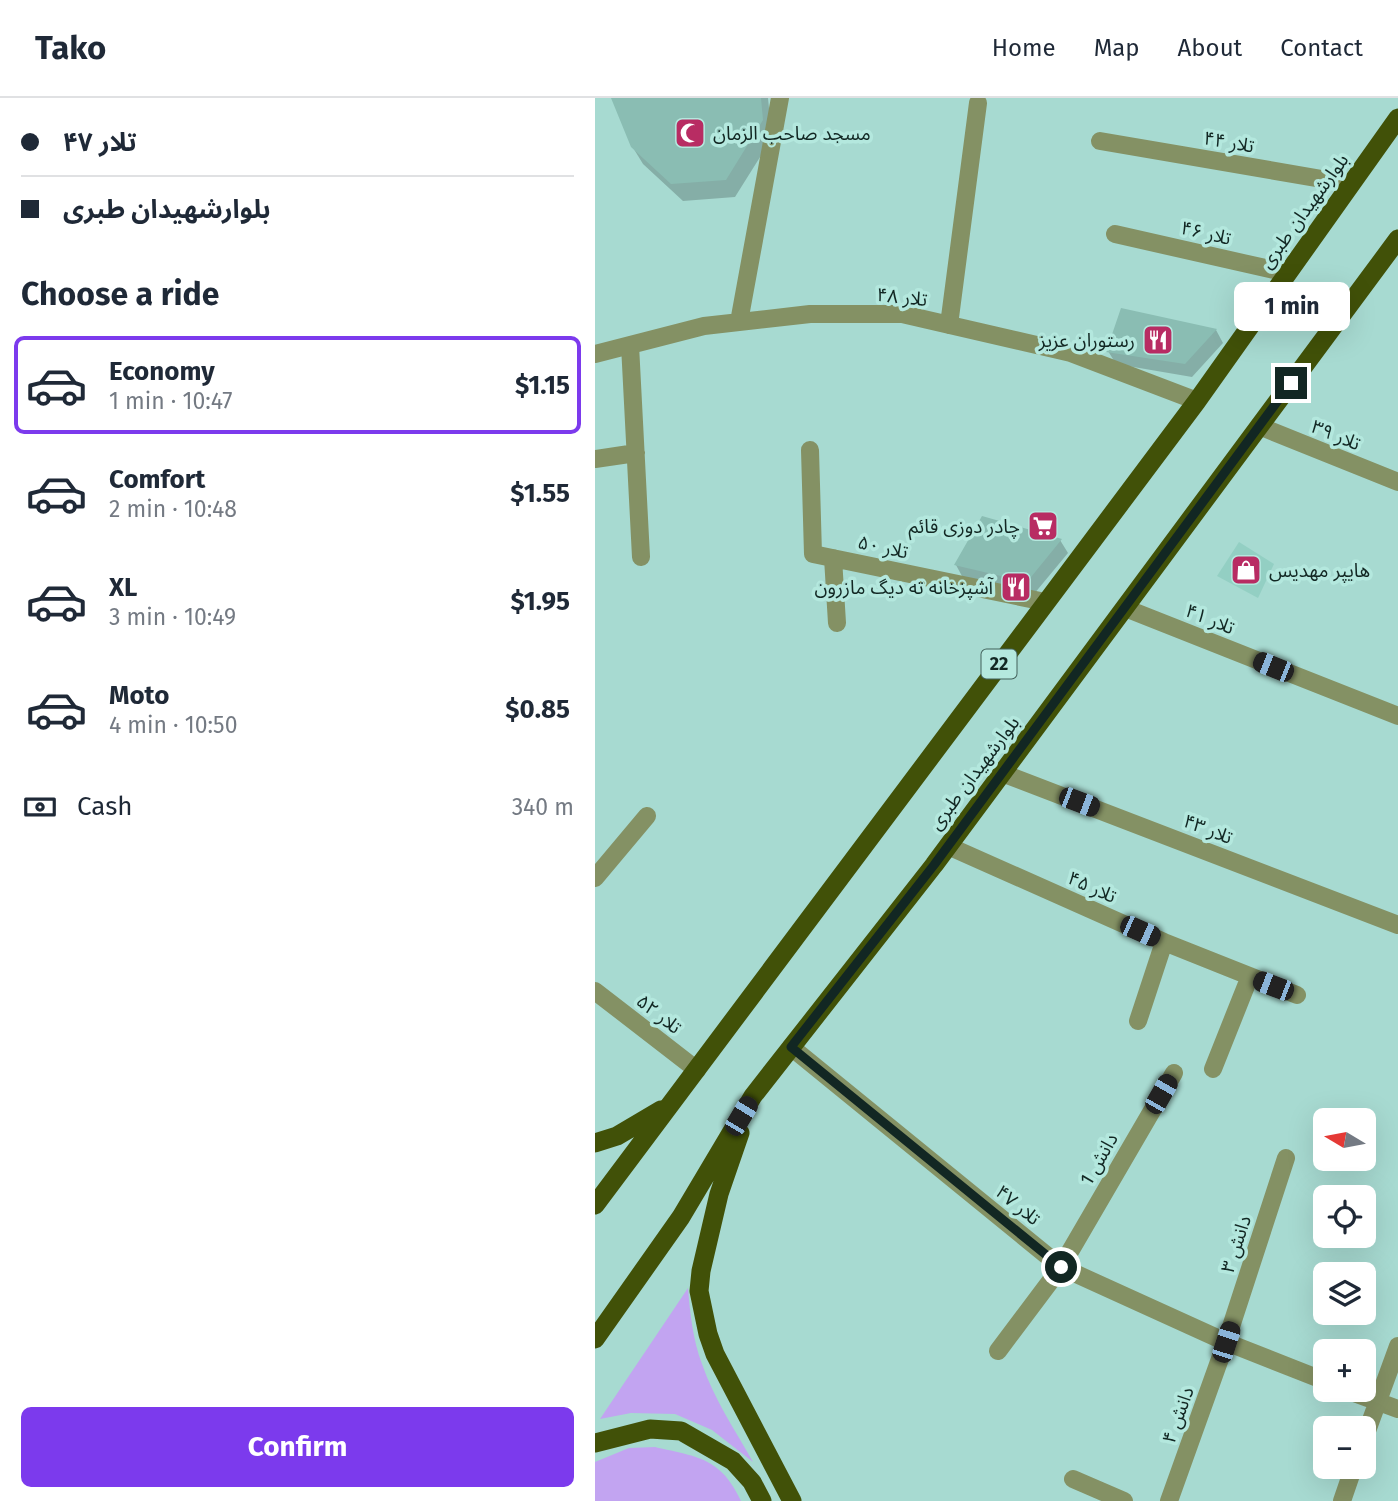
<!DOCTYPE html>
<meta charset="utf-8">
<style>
:root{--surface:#fff;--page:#f2f2f3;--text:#1f2937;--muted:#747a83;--line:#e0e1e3;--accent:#7c3aed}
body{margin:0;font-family:"Fira Sans","Noto Sans Arabic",sans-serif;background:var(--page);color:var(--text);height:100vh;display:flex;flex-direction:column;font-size:26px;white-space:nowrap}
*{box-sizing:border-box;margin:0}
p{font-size:23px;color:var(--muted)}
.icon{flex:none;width:38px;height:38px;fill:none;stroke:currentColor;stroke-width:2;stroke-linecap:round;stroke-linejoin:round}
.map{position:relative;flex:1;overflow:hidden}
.sheet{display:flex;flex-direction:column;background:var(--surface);width:595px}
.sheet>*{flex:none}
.banner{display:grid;align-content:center;height:154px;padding:0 21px;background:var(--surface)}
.needle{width:46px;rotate:280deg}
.fabs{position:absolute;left:718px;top:1010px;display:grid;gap:14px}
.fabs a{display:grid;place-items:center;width:63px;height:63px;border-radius:10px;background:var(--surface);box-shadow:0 7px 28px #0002;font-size:35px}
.end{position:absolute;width:32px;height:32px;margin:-16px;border:9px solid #122723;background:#fff;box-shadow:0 0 0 4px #fff}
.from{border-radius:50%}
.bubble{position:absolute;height:49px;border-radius:10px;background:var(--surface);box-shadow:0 7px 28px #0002;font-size:23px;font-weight:700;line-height:49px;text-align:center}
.car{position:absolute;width:21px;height:42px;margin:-21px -10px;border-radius:9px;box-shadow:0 0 5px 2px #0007;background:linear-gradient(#222 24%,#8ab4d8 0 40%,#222 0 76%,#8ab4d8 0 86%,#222 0)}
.banner b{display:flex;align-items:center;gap:24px;height:66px;font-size:26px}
.banner b+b{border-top:2px solid var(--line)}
.banner i{width:18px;height:18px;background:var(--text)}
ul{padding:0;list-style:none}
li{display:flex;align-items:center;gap:21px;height:98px;margin:0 14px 10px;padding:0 7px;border:4px solid transparent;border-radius:10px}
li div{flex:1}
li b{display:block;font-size:26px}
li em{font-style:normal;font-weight:700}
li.active{border-color:var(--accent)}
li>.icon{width:63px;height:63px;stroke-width:1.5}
h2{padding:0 21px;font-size:32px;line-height:84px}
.pay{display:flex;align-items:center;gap:18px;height:77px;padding:0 21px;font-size:26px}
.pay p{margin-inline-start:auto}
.cta{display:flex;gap:14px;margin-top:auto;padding:14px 21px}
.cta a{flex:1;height:80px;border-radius:10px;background:var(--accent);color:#fff;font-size:28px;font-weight:700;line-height:80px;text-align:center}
header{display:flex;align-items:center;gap:42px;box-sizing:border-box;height:98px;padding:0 35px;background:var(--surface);border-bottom:2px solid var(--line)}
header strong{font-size:33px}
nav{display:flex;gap:38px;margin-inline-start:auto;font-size:24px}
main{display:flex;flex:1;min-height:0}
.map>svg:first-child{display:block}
.built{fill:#93cfc3}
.green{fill:#c2a4f1}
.shadow{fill:#0003}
.building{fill:#8abdb3}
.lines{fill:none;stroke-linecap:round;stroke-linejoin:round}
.minor{stroke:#849164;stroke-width:18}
.trunk{stroke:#415108;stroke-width:19}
.route{stroke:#122723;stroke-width:9}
.labels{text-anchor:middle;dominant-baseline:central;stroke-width:7;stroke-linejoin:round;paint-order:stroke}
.shield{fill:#b4e8de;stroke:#43615b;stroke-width:2}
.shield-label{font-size:18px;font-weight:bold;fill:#122723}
.poi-label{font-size:19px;fill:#122723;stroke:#b4e8de;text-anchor:end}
.street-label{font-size:19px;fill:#122723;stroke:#b4e8de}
</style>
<header>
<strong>Tako</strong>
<nav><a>Home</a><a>Map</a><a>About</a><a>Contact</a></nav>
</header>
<main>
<section class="sheet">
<div class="banner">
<b><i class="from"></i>تلار ۴۷</b>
<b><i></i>بلوارشهیدان طبری</b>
</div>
<h2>Choose a ride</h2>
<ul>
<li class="active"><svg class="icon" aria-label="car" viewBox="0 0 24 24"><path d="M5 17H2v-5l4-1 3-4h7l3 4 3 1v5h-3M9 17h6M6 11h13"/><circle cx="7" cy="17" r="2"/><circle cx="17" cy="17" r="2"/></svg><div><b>Economy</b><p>1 min · 10:47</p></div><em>$1.15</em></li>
<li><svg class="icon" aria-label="car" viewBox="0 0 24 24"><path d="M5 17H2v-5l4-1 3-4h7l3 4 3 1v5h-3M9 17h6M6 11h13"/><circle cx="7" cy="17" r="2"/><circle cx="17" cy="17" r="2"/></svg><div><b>Comfort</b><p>2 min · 10:48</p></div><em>$1.55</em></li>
<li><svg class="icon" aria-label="car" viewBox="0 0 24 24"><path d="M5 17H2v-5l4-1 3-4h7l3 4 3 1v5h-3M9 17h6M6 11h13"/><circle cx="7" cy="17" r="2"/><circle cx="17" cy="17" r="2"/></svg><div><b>XL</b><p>3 min · 10:49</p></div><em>$1.95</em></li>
<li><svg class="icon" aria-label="car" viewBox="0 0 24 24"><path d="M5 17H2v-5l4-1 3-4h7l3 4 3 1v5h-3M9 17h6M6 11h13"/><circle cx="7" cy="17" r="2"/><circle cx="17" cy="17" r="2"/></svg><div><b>Moto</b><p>4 min · 10:50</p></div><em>$0.85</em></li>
</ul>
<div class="pay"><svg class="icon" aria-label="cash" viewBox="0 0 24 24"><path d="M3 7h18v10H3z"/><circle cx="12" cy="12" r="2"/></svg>Cash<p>340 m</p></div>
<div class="cta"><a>Confirm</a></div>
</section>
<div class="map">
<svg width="803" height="1403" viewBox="0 0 803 1403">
<rect width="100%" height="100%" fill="#a7dad1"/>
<path class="built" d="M644,444l35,22 -16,34 -41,-22z"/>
<path class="green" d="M93,1190c2,26 5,52 14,76 12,35 33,66 51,98l-41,-32 -37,-16 -44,-1 -31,6z
M60,1349c20,5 47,8 63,22 11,9 17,20 23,32h-146v-39l34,-14z"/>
<path class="shadow" d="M18,0h155l4,40 -37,59 -52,4 -40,-37 -11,-18z
M527,212l94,20 7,13 -31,34 -76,-13 -8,-13z
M465,442l8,13 -34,41 -71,-16 -7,-13z"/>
<path class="building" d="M16,0h150l2,22 -37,60 -55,4 -40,-37z
M526,210l96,21 -32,35 -79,-12z
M387,418l80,23 -35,43 -73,-17z"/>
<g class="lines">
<path class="minor" d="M505,43l251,43
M520,136l172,39
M144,224l41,-224
M354,227l29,-222
M35,247l11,212
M0,256l109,-28 106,-12h92l169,39 126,48
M664,328l139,56
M215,352l3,104 232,48
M0,361l41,-6
M238,460l4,65
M530,510l273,108
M407,675l396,152
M353,748l216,96 133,53
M0,780l52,-62
M0,893l102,79
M543,923l26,-79
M196,949l270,220 165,75 99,39
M618,971l37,-93
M403,1253l63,-84 113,-194
M751,1292l52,19
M768,1344l35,-96
M478,1381l51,22
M574,1403l57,-159 60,-184
M747,1403l12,-35"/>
<path class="trunk" d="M145,1035l-21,61 -18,77 -2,20 9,43 7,20 77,147
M0,1045l22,-7 44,-26
M0,1107l602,-804 201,-283
M0,1241l86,-122 72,-121 181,-231 464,-626
M0,1345l55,-14 31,2 52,30 19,21 10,19"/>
</g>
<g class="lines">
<path class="route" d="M466,1169l-270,-220 143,-182 357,-482"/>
</g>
<defs>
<g id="mosque-square" transform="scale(1.575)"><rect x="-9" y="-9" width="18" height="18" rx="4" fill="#b82c63" stroke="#b4e8de"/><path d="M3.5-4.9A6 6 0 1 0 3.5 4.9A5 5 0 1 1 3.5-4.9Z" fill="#fff"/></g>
<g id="restaurant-square" transform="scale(1.575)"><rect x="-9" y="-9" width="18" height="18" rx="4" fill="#b82c63" stroke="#b4e8de"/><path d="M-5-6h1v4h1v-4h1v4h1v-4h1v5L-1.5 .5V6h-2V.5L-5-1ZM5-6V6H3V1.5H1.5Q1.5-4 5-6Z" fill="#fff"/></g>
<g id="supermarket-square" transform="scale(1.575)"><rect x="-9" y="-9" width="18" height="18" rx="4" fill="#b82c63" stroke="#b4e8de"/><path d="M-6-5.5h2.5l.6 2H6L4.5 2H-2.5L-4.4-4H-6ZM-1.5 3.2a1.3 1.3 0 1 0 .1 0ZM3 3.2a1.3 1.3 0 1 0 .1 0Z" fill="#fff"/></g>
<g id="shop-square" transform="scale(1.575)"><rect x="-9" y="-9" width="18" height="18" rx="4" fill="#b82c63" stroke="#b4e8de"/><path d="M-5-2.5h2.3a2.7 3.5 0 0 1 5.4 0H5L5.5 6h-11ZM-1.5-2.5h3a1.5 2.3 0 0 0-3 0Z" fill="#fff"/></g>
</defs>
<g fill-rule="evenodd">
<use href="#mosque-square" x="95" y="35"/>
<use href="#restaurant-square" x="563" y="242"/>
<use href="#supermarket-square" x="448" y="428"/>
<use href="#shop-square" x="651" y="472"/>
<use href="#restaurant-square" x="421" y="489"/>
</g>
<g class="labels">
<rect class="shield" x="386.5" y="551.5" width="35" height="29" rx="5"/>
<g class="shield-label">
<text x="404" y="566">22</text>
</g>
<g class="poi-label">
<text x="118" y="35" text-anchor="start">مسجد صاحب الزمان</text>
<text x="540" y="242">رستوران عزیز</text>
<text x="425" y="428">چادر دوزی قائم</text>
<text x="674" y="472" text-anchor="start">هایپر مهدیس</text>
<text x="398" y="489">آشپزخانه ته دیگ مازرون</text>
</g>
<g class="street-label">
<text transform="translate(634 44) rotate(10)">تلار ۴۴</text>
<text transform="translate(709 113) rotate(-54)">بلوارشهیدان طبری</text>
<text transform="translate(611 135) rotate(13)">تلار ۴۶</text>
<text transform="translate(307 199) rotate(6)">تلار ۴۸</text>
<text transform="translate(741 337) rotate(22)">تلار ۳۹</text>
<text transform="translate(288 449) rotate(12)">تلار ۵۰</text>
<text transform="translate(615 521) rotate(22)">تلار ۴۱</text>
<text transform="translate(379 675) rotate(-53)">بلوارشهیدان طبری</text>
<text transform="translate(613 731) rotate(21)">تلار ۴۳</text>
<text transform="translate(497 789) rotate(24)">تلار ۴۵</text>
<text transform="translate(64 916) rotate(38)">تلار ۵۲</text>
<text transform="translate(504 1061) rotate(-60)">دانش 1</text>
<text transform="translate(423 1107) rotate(39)">تلار ۴۷</text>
<text transform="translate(641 1146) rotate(-72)">دانش ۳</text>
<text transform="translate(583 1317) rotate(-70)">دانش ۴</text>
</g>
</g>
</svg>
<div class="fabs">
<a><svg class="needle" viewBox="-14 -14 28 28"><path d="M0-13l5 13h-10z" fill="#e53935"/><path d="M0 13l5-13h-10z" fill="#747a83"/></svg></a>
<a><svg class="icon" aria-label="locate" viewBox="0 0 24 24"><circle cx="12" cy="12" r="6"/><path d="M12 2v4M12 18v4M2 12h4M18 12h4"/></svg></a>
<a><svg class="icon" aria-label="layers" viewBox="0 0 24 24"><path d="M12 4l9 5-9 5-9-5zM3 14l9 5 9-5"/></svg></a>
<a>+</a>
<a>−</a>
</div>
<i class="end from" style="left:466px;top:1169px"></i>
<i class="end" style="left:696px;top:285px"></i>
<div class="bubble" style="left:639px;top:184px;width:116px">1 min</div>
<i class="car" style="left:678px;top:569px;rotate:292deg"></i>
<i class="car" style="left:484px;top:704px;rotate:111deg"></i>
<i class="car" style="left:545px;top:833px;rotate:114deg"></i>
<i class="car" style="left:678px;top:888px;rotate:291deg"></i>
<i class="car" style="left:566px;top:996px;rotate:30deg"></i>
<i class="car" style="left:146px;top:1018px;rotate:31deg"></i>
<i class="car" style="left:631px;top:1244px;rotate:18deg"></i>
</div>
</main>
